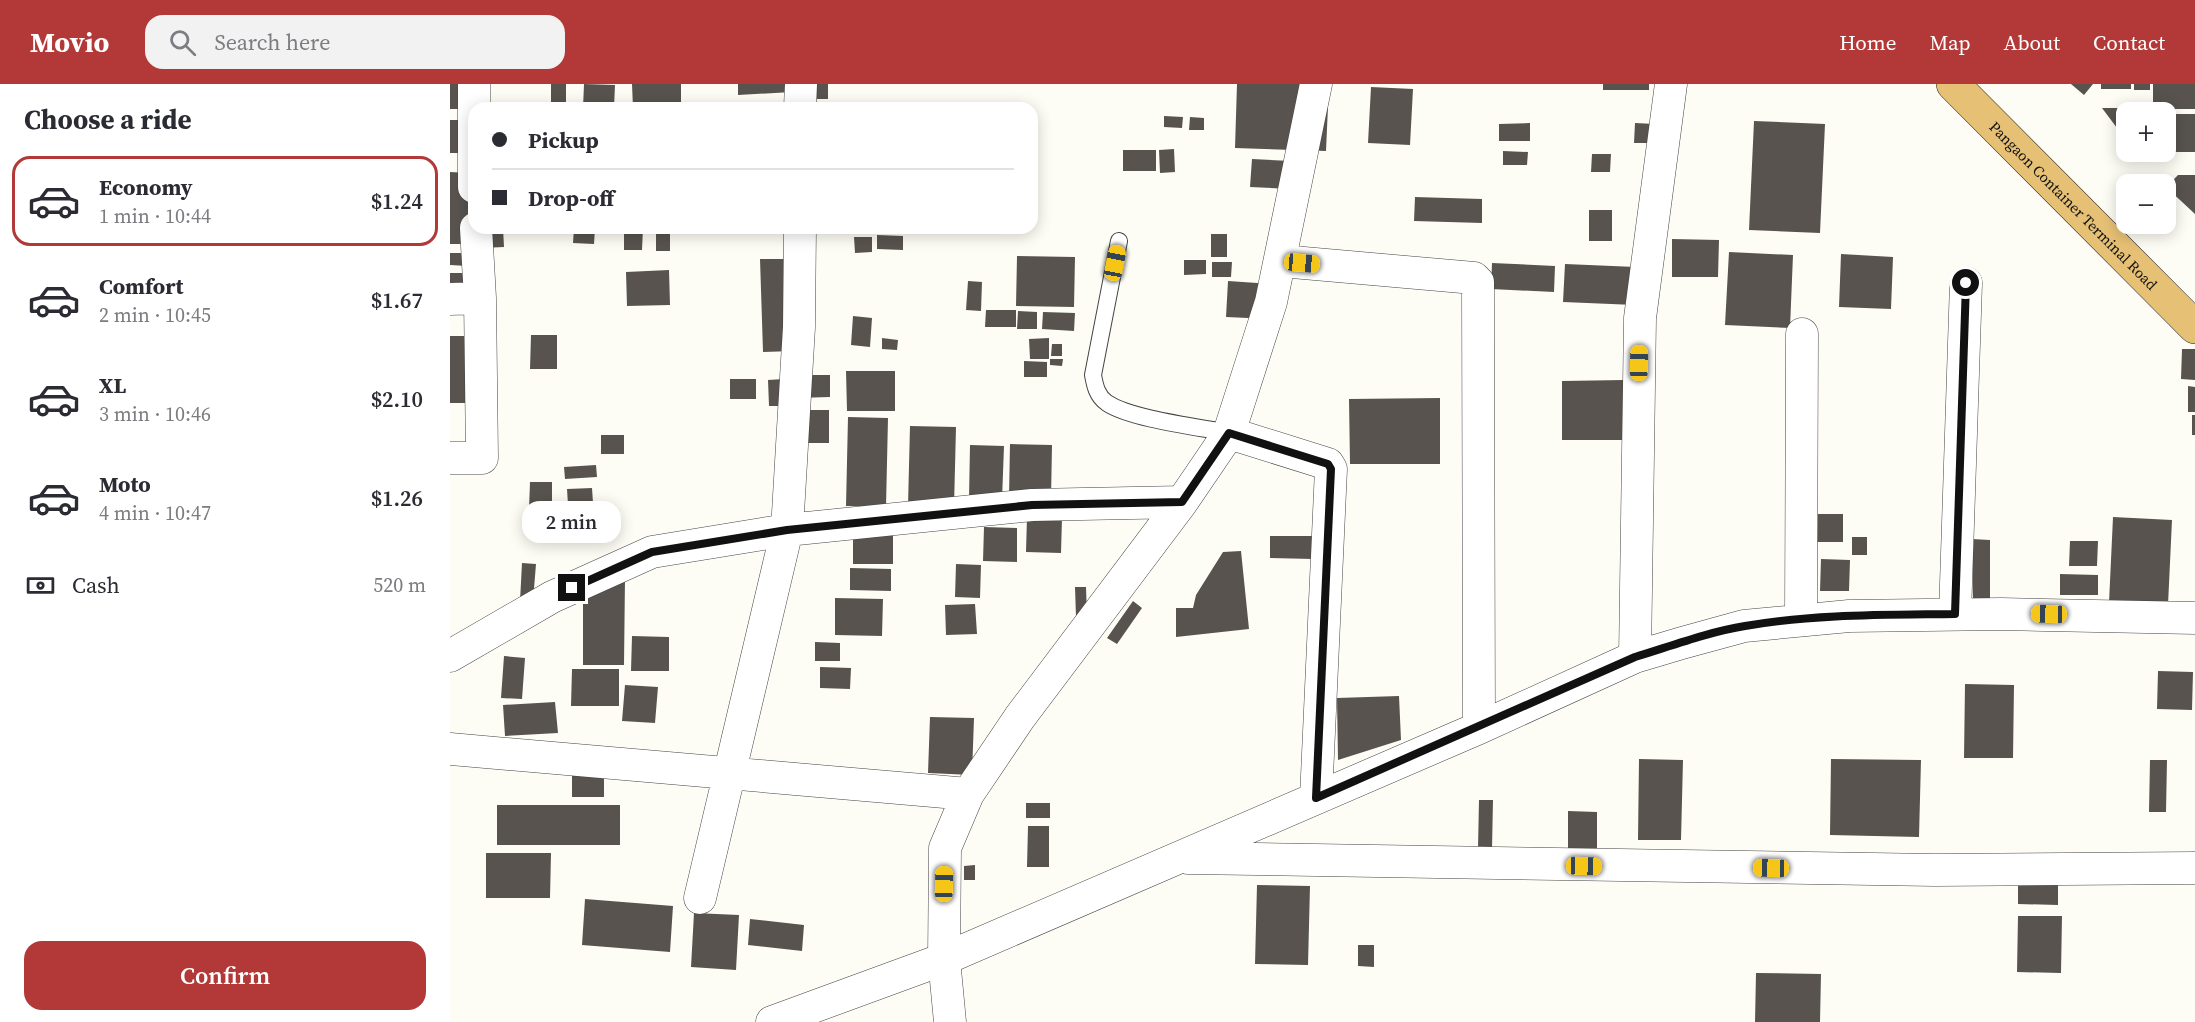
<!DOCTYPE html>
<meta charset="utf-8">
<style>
:root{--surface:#fff;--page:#f2f2f3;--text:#2b2b33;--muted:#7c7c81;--line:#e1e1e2;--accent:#b23937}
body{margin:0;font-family:"Source Serif 4",serif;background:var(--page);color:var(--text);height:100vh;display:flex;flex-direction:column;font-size:22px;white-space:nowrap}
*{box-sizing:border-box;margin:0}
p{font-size:20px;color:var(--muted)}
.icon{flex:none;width:33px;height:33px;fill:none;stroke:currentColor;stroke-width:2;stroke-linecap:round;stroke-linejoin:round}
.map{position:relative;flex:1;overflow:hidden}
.sheet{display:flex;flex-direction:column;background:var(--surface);width:450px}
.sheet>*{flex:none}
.top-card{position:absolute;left:18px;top:18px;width:570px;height:132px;border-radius:18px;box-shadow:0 3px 15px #0003;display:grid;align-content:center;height:132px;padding:0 24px;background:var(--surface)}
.controls{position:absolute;left:1666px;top:18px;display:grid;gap:12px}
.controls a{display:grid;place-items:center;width:60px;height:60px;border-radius:12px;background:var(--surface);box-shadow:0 3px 15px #0003;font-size:30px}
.end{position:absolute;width:27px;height:27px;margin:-14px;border:8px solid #111;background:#fff;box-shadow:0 0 0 3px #fff}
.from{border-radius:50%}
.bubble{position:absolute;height:42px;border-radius:18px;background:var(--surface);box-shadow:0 3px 15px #0003;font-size:20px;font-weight:600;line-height:42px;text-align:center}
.car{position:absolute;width:18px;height:36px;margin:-18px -9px;border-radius:8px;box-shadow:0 0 4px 2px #0007;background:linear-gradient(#f5c518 24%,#345 0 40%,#f5c518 0 76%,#345 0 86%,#f5c518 0)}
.top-card b{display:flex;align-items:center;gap:21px;height:57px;font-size:22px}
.top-card b+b{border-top:2px solid var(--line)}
.top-card i{width:15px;height:15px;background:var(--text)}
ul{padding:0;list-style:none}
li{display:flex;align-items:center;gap:18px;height:90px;margin:0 12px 9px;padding:0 12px;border:3px solid transparent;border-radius:18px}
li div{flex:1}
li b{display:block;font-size:22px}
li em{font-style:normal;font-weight:600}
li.active{border-color:var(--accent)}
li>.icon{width:54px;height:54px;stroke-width:1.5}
h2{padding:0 24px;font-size:27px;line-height:72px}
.pay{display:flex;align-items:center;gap:15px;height:66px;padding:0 24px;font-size:22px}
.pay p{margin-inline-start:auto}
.action{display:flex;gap:12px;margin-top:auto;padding:12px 24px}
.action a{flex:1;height:69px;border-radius:18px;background:var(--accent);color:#fff;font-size:24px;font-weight:600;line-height:69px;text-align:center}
header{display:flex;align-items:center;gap:36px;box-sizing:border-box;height:84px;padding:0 30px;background:var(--accent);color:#fff}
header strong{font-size:28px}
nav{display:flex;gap:33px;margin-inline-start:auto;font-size:21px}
.search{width:420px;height:54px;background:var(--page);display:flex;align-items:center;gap:15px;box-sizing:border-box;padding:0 21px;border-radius:18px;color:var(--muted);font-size:22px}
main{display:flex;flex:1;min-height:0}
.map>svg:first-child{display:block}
.building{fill:#58534e}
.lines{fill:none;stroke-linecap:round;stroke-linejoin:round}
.service-casing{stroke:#444;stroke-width:18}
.minor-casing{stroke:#444;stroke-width:33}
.trunk-casing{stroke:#222;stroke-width:34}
.service{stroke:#fff;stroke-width:16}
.minor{stroke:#fff;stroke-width:32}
.trunk{stroke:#e6c074;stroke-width:33}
.route{stroke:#111;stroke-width:8}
.labels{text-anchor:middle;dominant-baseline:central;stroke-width:6;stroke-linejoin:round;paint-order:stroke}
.street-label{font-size:15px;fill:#111;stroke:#fff}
</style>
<header>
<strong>Movio</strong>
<div class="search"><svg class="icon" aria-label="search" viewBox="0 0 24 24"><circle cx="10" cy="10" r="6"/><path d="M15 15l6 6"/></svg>Search here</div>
<nav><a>Home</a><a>Map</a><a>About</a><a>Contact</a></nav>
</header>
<main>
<section class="sheet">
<h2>Choose a ride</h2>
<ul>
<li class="active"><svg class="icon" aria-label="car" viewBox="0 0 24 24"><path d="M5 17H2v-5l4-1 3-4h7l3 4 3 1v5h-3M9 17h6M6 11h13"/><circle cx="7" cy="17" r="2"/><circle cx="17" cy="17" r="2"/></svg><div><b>Economy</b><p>1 min · 10:44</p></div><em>$1.24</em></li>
<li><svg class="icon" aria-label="car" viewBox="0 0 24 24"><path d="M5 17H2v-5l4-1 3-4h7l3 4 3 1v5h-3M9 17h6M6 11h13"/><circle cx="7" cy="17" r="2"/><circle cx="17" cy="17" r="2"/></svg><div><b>Comfort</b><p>2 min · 10:45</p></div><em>$1.67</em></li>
<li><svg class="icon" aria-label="car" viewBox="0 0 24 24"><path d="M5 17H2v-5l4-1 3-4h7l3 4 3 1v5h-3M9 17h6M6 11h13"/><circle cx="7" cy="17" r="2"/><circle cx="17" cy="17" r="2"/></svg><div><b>XL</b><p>3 min · 10:46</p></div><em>$2.10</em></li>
<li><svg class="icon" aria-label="car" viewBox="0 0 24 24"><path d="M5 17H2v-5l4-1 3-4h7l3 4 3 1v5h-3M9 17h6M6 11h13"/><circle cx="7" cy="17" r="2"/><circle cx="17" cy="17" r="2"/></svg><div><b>Moto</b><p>4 min · 10:47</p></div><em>$1.26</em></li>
</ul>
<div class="pay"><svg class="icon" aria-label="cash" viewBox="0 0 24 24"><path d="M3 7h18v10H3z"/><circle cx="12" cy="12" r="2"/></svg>Cash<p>520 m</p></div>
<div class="action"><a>Confirm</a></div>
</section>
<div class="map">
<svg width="1745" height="938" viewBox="0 0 1745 938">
<rect width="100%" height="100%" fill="#fefdf5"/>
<path class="building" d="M0,0h13l-1,25h-12z
M101,0h15v23h-15z
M134,0l31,1 -1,23h-31z
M182,0h49v23l-48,1z
M288,0h54v8l-54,3z
M353,0h25v15h-25z
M787,0h92l-3,67 -91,-3z
M1153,0h46v6h-46z
M1621,0h22l-9,11z
M1651,0h30v5h-30z
M1684,0h16v6h-16z
M1703,0h42v25h-42z
M921,3l42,2 -3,56 -42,-2z
M1652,24h31v4h-6v24h-4z
M1716,30h29v38h-29z
M714,32l19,1 -1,11 -18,-1z
M740,33l14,1v12h-15z
M0,36h19l-1,33h-18z
M1304,37l71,3 -5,109 -71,-3z
M1080,39v18h-31v-17z
M1185,39l20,1v19h-21z
M724,65l1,23 -15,1 -1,-23z
M673,66h33v21h-33z
M1053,67l25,1 -1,13h-24z
M1142,70h19l-1,18h-19z
M802,75l60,3 -2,28 -60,-3z
M0,88l19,1 -1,71h-18z
M1728,91h17v39l-29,-27z
M965,113l67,2v24l-68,-2z
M1139,126h23v31h-23z
M32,144h21l1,19 -22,1z
M124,144h21l-1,16 -21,-1z
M174,144h19l-1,22h-18z
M206,144h14v23h-14z
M265,144h22v4l-22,-2z
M761,150h16v23h-16z
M427,151l26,1v14l-26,-1z
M404,153h18v15l-17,1z
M1222,155l47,1 -1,37h-46z
M1279,168l64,3 -3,73 -65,-3z
M0,169h19l-1,13 -18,-1z
M1391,170l52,3 -2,52 -52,-2z
M567,172l58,1 -1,50 -58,-1z
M310,175h32l3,92 -32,1z
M734,176h22v14l-22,1z
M762,178h20l-1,15h-19z
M1042,179l63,3 -1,26 -63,-3z
M1115,180l71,3 -1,38 -72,-3z
M219,186l1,35 -43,1 -1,-34z
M0,189h16v21h-16z
M518,197l14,1 -1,29 -15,-1z
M778,197l44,3 -2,35 -44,-2z
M536,226h30v17h-31z
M568,227l19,1v17h-20z
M593,228l32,1 -1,18 -32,-2z
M403,232l19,2 -2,29 -19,-2z
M81,251h26v34h-27z
M0,252h16v67h-16z
M432,254l16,2 -1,10 -15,-1z
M599,254v21h-19l-1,-20z
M602,260h10v12h-11z
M1732,265h13v31l-14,-1z
M600,275h13l-1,7 -12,-1z
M574,277l23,1v15h-23z
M396,287h49v40h-48z
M346,291h34v22l-34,1z
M280,295h26v20h-26z
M334,295v27h-15l-1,-26z
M1174,296l1,60h-63v-59z
M1738,302l7,1v25h-7z
M990,314v66h-90l-1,-65z
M343,326h36v33h-36z
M1742,331h3v20h-3z
M398,333l40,1 -2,89 -40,-1z
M460,342l46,1 -2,80 -46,-1z
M151,351h23v19h-23z
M560,360l42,1 -1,54 -42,-1z
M520,361l34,1 -2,54 -33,-1z
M146,381l1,12 -32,2 -1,-12z
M80,398h22v27h-23z
M142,404l1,15 -25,2 -1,-16z
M1368,430h25v28h-26z
M577,433l35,1 -1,35 -35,-1z
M1663,433l59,3 -4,85 -59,-2z
M534,443l33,1v34l-34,-1z
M403,445h40v35h-40z
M820,452h43v23l-43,-1z
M1402,453h15v18h-15z
M1522,455l18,1v61h-17z
M1620,457h28l-1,25h-28z
M791,467l8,78 -73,8v-29h17l3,-13 27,-43z
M1371,475l29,1 -1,31h-29z
M72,479l14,1 -3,37h-13z
M506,480l25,1 -1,33 -25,-1z
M400,484l41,1v22l-41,-1z
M1610,490l38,1v20h-38z
M175,494l-1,87h-41v-73z
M625,503h11l1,30h-11z
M385,514l48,1 -1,37 -47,-1z
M683,517l9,7 -25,36 -10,-6z
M525,520l2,30 -31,1 -1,-30z
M182,552l37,1v34h-38z
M365,558l25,1v18h-25z
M54,572l21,2 -3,41 -21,-1z
M370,583l31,1 -1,21 -30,-1z
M122,585h47v37h-48z
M1708,587l35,1 -1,38 -35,-1z
M1515,600l49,1 -1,73h-49z
M175,601l33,2 -3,36 -33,-2z
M949,612l2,44 -63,20 -1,-62z
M105,618l3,31 -53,3 -2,-31z
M480,633l44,1 -2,57 -44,-2z
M1189,675l44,1 -2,80h-43z
M1381,675l90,1 -2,77 -89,-2z
M1700,676h17l-1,52h-17z
M154,680v33h-32v-32z
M1029,716h14l-1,49 -14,-1z
M576,719h24v15h-24z
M47,721h123v40h-123z
M1118,727l29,1v41l-29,-1z
M578,742h21v41h-22z
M36,769h65l-1,45h-64z
M525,781v15h-11v-14z
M1568,798h40v23l-40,-1z
M807,801l53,1 -2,79 -53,-1z
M135,815l88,7 -3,46 -88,-7z
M244,829l45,2 -3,55 -45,-3z
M1568,832h44l-1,57 -44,-1z
M300,835l54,6 -2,26 -54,-6z
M908,861h16v22l-16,-1z
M1306,889l65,1 -1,48h-65z"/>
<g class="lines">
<g class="service-casing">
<path id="service" d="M669,157l-26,134c2,11 4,21 14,28 24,16 91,24 122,30"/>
</g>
<g class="minor-casing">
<path id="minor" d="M24,0v103
M350,24l1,-24
M831,177l193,17 4,4 1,446
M0,215l30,-1
M779,349l99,31 3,5 -15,329
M0,374h32l-2,-160 -4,-70
M1505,530l11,-331
M1351,536l1,-286
M0,572l102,-59 100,-45 135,-22 245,-25 150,-3
M1185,573l5,-339 31,-234
M0,665l518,45
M738,774l747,12 260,-2
M250,814l87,-368 12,-203 1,-99
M322,938l172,-63 535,-231 156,-71 47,-14 62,-17 105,-10 152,-2 194,4
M500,938l-6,-63 1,-111 23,-54 52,-77 162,-215 47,-69 42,-131 45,-218"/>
</g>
<g class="trunk-casing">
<g id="trunk">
<path id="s1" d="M1503,0l242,243"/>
</g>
</g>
<use href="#service" class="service"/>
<use href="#minor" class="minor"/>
<use href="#trunk" class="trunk"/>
</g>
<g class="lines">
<path class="route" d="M122,504l80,-36 135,-22 245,-25 150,-3 47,-69 99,31 3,5 -15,329 319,-141c36,-11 73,-25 110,-31 69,-12 140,-11 210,-12l11,-331"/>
</g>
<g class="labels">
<g class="street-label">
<text stroke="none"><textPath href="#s1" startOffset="171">Pangaon Container Terminal Road</textPath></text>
</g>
</g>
</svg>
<div class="controls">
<a>+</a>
<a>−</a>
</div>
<i class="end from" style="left:1516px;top:199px"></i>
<i class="end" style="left:122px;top:504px"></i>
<div class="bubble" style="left:72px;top:417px;width:99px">2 min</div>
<i class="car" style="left:665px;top:179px;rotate:11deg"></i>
<i class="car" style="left:852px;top:179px;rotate:95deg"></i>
<i class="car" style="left:1189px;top:279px;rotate:1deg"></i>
<i class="car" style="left:1599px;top:530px;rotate:271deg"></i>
<i class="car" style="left:1134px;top:782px;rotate:91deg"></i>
<i class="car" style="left:1321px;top:784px;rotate:271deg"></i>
<i class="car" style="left:494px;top:800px;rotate:1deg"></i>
<div class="top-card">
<b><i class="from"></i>Pickup</b>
<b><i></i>Drop-off</b>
</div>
</div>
</main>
